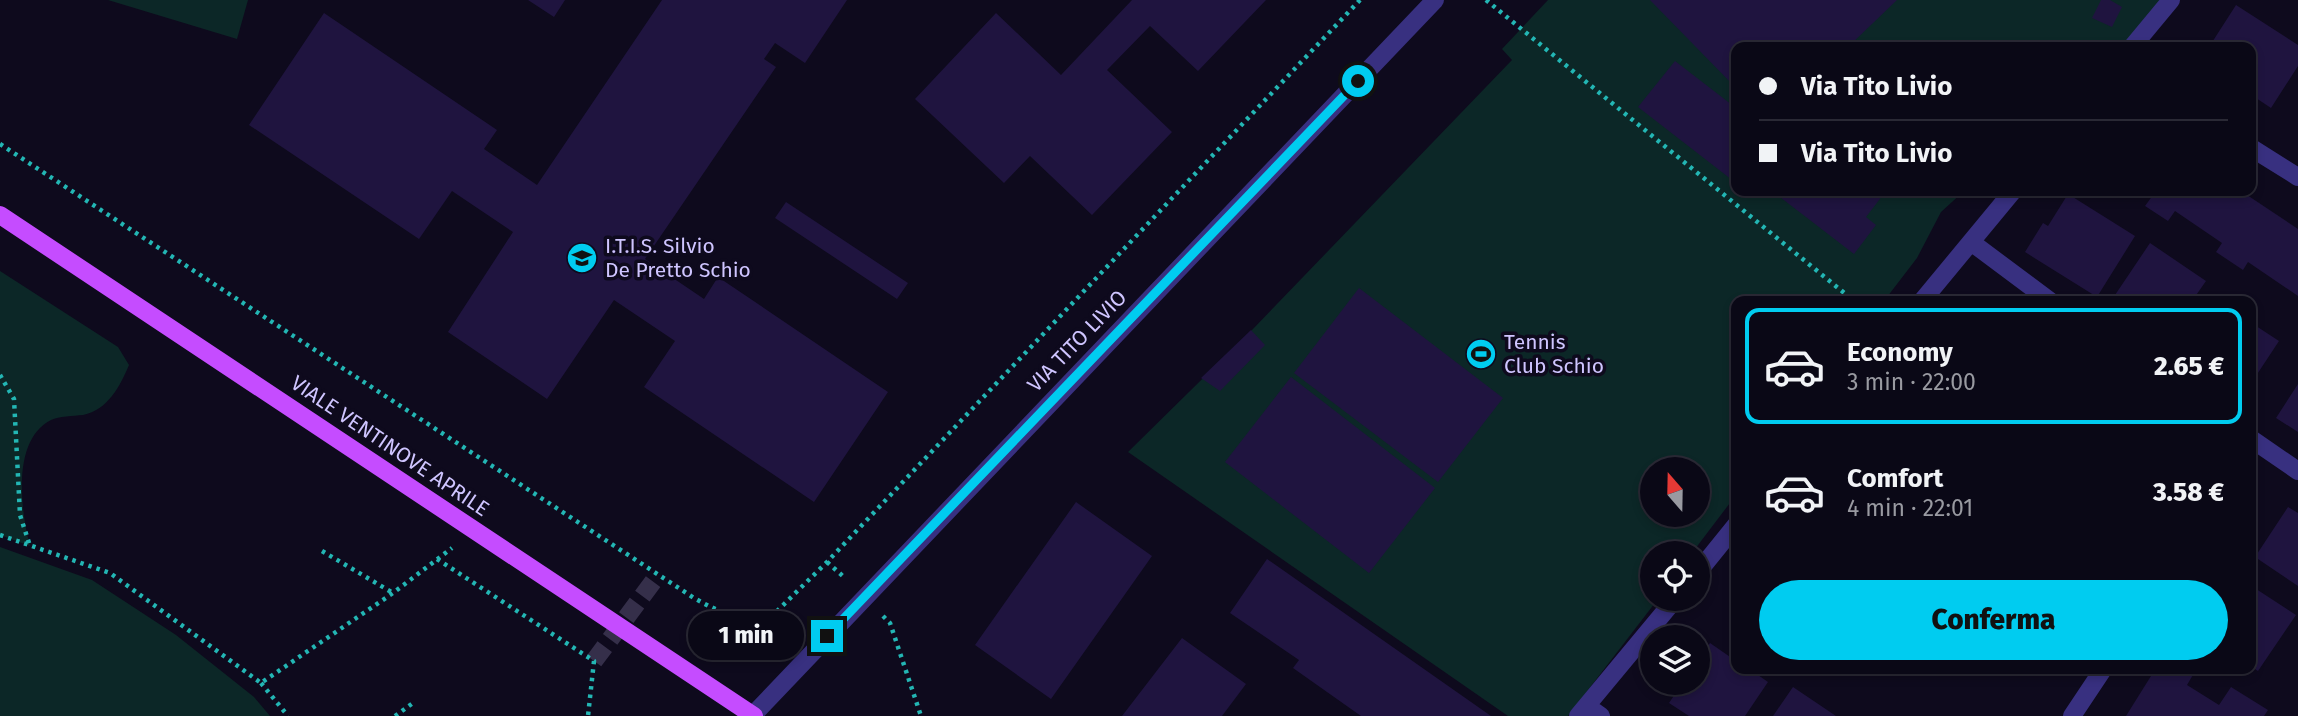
<!DOCTYPE html>
<html lang="it">
<meta charset="utf-8">
<style>
:root{--surface:#0a0816;--page:#13111f;--text:#f1f3f6;--muted:#999aa1;--line:#2a2935;--accent:#00ccf0}
body{margin:0;font-family:"Fira Sans",sans-serif;background:var(--page);color:var(--text);height:100vh;display:flex;flex-direction:column;font-size:26px;white-space:nowrap}
*{box-sizing:border-box;margin:0}
p{font-size:23px;color:var(--muted)}
.icon{flex:none;width:38px;height:38px;fill:none;stroke:currentColor;stroke-width:2;stroke-linecap:round;stroke-linejoin:round}
.map{position:relative;flex:1;overflow:hidden}
.drawer{position:absolute;left:1731px;top:296px;width:525px;height:378px;display:flex;flex-direction:column;background:var(--surface);border-radius:14px;box-shadow:0 4px 10px #0003,0 0 0 2px var(--line)}
.drawer>*{flex:none}
.top-card{position:absolute;left:1731px;top:42px;width:525px;height:154px;border-radius:14px;box-shadow:0 4px 10px #0003,0 0 0 2px var(--line);display:grid;align-content:center;height:154px;padding:0 28px;background:var(--surface)}
.needle{width:46px;rotate:340deg}
.fabs{position:absolute;left:1640px;top:457px;display:grid;gap:14px}
.fabs a{display:grid;place-items:center;width:70px;height:70px;border-radius:50%;background:var(--surface);box-shadow:0 4px 10px #0003,0 0 0 2px var(--line);font-size:35px}
.end{position:absolute;width:32px;height:32px;margin:-16px;border:9px solid #00ccf0;background:#111;box-shadow:0 0 0 4px #111}
.from{border-radius:50%}
.bubble{position:absolute;height:49px;border-radius:24px;background:var(--surface);box-shadow:0 4px 10px #0003,0 0 0 2px var(--line);font-size:23px;font-weight:800;line-height:49px;text-align:center}
.top-card b{display:flex;align-items:center;gap:24px;height:66px;font-size:26px}
.top-card b+b{border-top:2px solid var(--line)}
.top-card i{width:18px;height:18px;background:var(--text)}
ul{padding:12px 0 0;list-style:none}
li{display:flex;align-items:center;gap:21px;height:116px;margin:0 14px 10px;padding:0 14px;border:4px solid transparent;border-radius:14px}
li div{flex:1}
li b{display:block;font-size:26px}
li em{font-style:normal;font-weight:800}
li.on{border-color:var(--accent)}
li>.icon{width:63px;height:63px;stroke-width:1.5}
.primary-button{display:flex;gap:14px;margin-top:auto;padding:14px 28px}
.primary-button a{flex:1;height:80px;border-radius:42px;background:var(--accent);color:#111;font-size:28px;font-weight:800;line-height:80px;text-align:center}
.map>svg:first-child{display:block}
.green{fill:#0c2727;fill-rule:evenodd}
.building{fill:#1f143f}
.lines{fill:none;stroke-linecap:round;stroke-linejoin:round}
.pedestrian-tunnel{stroke:#352f4a;stroke-width:18;stroke-dasharray:18 9;stroke-linecap:butt}
.path{stroke:#23b6b4;stroke-width:4.5;stroke-dasharray:3.5 5;stroke-linecap:butt}
.minor{stroke:#383080;stroke-width:18}
.tertiary{stroke:#383080;stroke-width:18}
.primary{stroke:#c54cff;stroke-width:18}
.route{stroke:#00ccf0;stroke-width:9}
.labels{text-anchor:middle;dominant-baseline:central;stroke-width:7;stroke-linejoin:round;paint-order:stroke}
.poi-label{font-size:21px;fill:#cfc5ff;stroke:#0e0a1d;text-anchor:start}
.street-label{font-size:21px;fill:#cfc5ff;stroke:#0e0a1d}
</style>
<div class="map">
<svg width="2298" height="716" viewBox="0 0 2298 716">
<rect width="100%" height="100%" fill="#0e0a1d"/>
<path class="green" d="M108,0h140l-11,39z
M1548,0h626l-41,47h-397v144h228l-23,21 -24,46 -33,43h-148v194l-44,58h-40v45l6,1 -90,117h-60l-380,-264 124,-122 260,-270 -10,-11zM1652,469h46v45h-46z
M0,271l118,76 11,18c-9,21 -21,45 -46,50 -10,1 -24,1 -32,5 -40,20 -30,92 -21,126l-30,-11z
M0,547l92,33 84,55 78,62 16,19h-270z"/>
<path class="building" d="M528,0h37l-11,17z
M662,0h185l-42,63 -30,-20 -11,16 12,8 -131,192 59,40 14,-22 170,115 -74,110 -170,-115 31,-46 -61,-41 -67,99 -99,-67 65,-100 -61,-41 -33,48 -170,-114 75,-112 173,117 -13,19 53,36z
M1132,0h134l-68,71 -48,-45 -43,44 65,62 -80,83 -62,-59 -26,27 -89,-84 81,-86 65,62z
M1650,0h247l-49,47h-112v41z
M2101,0h9l12,7 -10,20 -20,-9z
M2236,5l62,40v21l-27,42 -21,-14v-47h-41z
M1675,61l61,47v75l-98,-76z
M1772,191h124l-3,4 -7,-4 -20,26 10,8 -22,29z
M2147,191h94l57,38v67l-50,-34 -5,8 -27,-18 6,-9 -47,-32 -7,10 -23,-15 8,-11z
M2068,194l67,42 -38,61 -72,-45 18,-29 5,3z
M786,202l122,81 -11,16 -122,-81z
M2150,243l56,38 -14,20h-81z
M1359,288l144,110 -65,84 -144,-109z
M2250,322l29,19 -29,44z
M1251,330l14,15 -45,46 -19,-13z
M1291,377l144,111 -66,85 -144,-111z
M2298,384v48l-22,-14z
M1076,502l76,54 -101,143 -76,-54z
M2288,507l10,6v73l-43,-29z
M1267,559l224,157h-130l-68,-48 6,-8 -69,-47z
M2250,585l46,30 -38,56 -8,-5z
M1182,638l64,46 -24,32h-100z
M1710,643l26,18v7h12l20,14 -23,34h-56l-20,-13 14,-21h15v-21z
M2156,668h41l-10,17 32,20 12,-18 37,23 -4,6h-138z
M1793,687l43,29h-63z"/>
<g class="lines">
<path class="pedestrian-tunnel" d="M594,661l64,-86"/>
<path class="path" d="M1486,0l368,301
M0,144l694,454c25,14 49,26 79,17l54,-53 533,-562
M0,375l14,24 6,116 10,31
M0,535l110,38 151,110 132,-90 59,-45
M322,551l71,42
M437,559l157,102 -6,55
M827,562l18,16
M883,616l7,7 31,93
M261,683l27,33
M395,716l18,-13"/>
<path class="minor" d="M2132,47l39,-47
M2250,147l48,30
M1971,242l79,59
M1922,301l91,-110
M2250,438l48,33
M1698,572l38,-47
M1587,706l14,10
M1578,716l98,-118
M2072,716l32,-48"/>
<path class="tertiary" d="M753,715l682,-715"/>
<path class="primary" d="M0,215l754,501"/>
</g>
<g class="lines">
<path class="route" d="M827,636l531,-555"/>
</g>
<defs>
<g id="school-disc" transform="scale(1.575)"><circle r="9.5" fill="#00ccf0" stroke="#0e0a1d"/><path d="M0-5L7-2L0 1L-7-2ZM-4 1L0 2.5L4 1V4Q0 6-4 4Z" fill="#111"/></g>
<g id="stadium-disc" transform="scale(1.575)"><circle r="9.5" fill="#00ccf0" stroke="#0e0a1d"/><path d="M0-5a6.5 5 0 1 0 0 10a6.5 5 0 1 0 0-10ZM-3.5-1.8h7v3.6h-7Z" fill="#111"/></g>
</defs>
<g fill-rule="evenodd">
<use href="#school-disc" x="582" y="258"/>
<use href="#stadium-disc" x="1481" y="354"/>
</g>
<g class="labels">
<g class="poi-label">
<text x="605" y="246">I.T.I.S. Silvio<tspan x="605" dy="24">De Pretto Schio</tspan></text>
<text x="1504" y="342">Tennis<tspan x="1504" dy="24">Club Schio</tspan></text>
</g>
<g class="street-label">
<text transform="translate(1077 341) rotate(-46)">VIA TITO LIVIO</text>
<text transform="translate(390 446) rotate(34)">VIALE VENTINOVE APRILE</text>
</g>
</g>
</svg>
<div class="fabs">
<a><svg class="needle" viewBox="-14 -14 28 28"><path d="M0-13l5 13h-10z" fill="#e53935"/><path d="M0 13l5-13h-10z" fill="#999aa1"/></svg></a>
<a><svg class="icon" aria-label="locate" viewBox="0 0 24 24"><circle cx="12" cy="12" r="6"/><path d="M12 2v4M12 18v4M2 12h4M18 12h4"/></svg></a>
<a><svg class="icon" aria-label="layers" viewBox="0 0 24 24"><path d="M12 4l9 5-9 5-9-5zM3 14l9 5 9-5"/></svg></a>
</div>
<i class="end from" style="left:1358px;top:81px"></i>
<i class="end" style="left:827px;top:636px"></i>
<div class="bubble" style="left:688px;top:611px;width:116px">1 min</div>
<div class="top-card">
<b><i class="from"></i>Via Tito Livio</b>
<b><i></i>Via Tito Livio</b>
</div>
<section class="drawer">
<ul>
<li class="on"><svg class="icon" aria-label="car" viewBox="0 0 24 24"><path d="M5 17H2v-5l4-1 3-4h7l3 4 3 1v5h-3M9 17h6M6 11h13"/><circle cx="7" cy="17" r="2"/><circle cx="17" cy="17" r="2"/></svg><div><b>Economy</b><p>3 min · 22:00</p></div><em>2.65 €</em></li>
<li><svg class="icon" aria-label="car" viewBox="0 0 24 24"><path d="M5 17H2v-5l4-1 3-4h7l3 4 3 1v5h-3M9 17h6M6 11h13"/><circle cx="7" cy="17" r="2"/><circle cx="17" cy="17" r="2"/></svg><div><b>Comfort</b><p>4 min · 22:01</p></div><em>3.58 €</em></li>
</ul>
<div class="primary-button"><a>Conferma</a></div>
</section>
</div>
